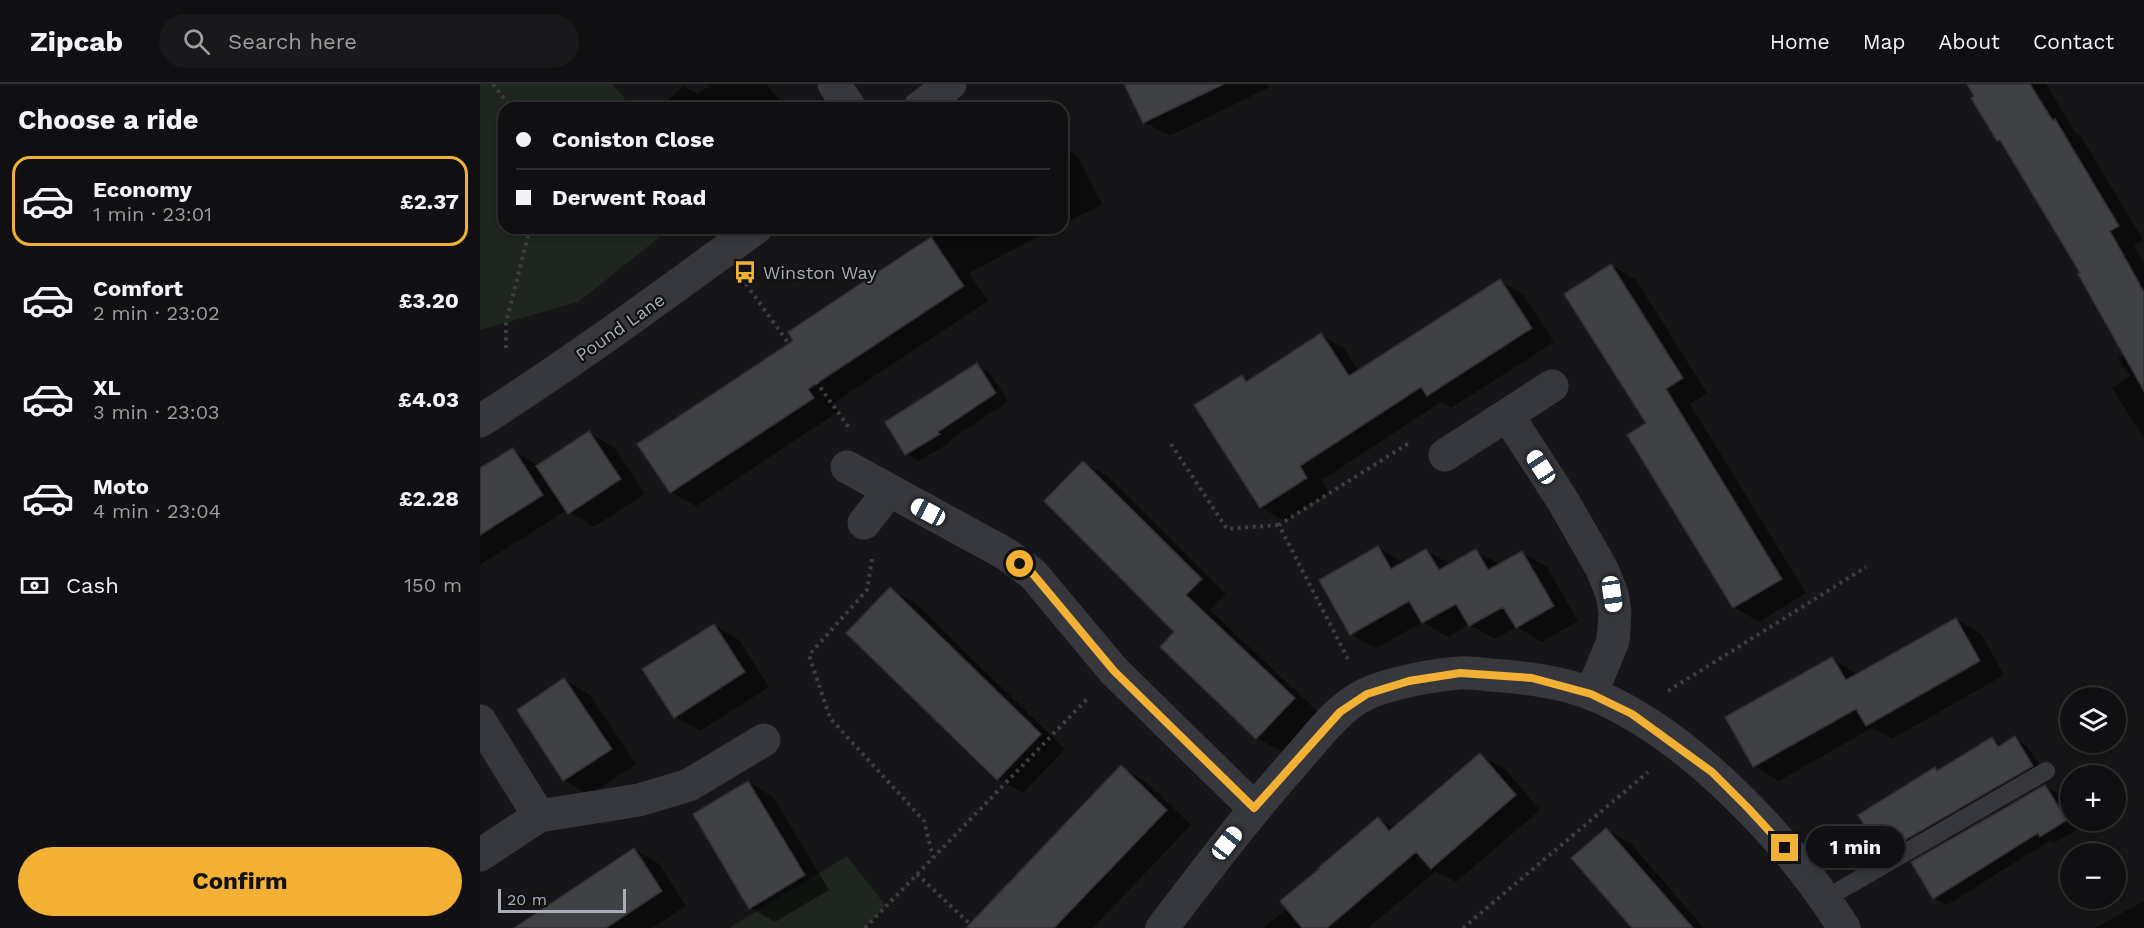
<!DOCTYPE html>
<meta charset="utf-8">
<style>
:root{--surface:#101012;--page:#19191b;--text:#f1f3f6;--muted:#9c9d9f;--line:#303032;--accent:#f2b134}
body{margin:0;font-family:"Work Sans",sans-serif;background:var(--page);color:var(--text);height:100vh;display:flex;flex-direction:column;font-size:22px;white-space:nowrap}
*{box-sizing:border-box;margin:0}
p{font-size:20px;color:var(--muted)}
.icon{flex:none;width:33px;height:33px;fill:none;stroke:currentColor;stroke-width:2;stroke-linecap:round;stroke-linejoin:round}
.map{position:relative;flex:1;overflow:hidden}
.drawer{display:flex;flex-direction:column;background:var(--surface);width:480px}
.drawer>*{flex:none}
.hud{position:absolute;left:18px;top:18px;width:570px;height:132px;border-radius:18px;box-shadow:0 3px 9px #0003,0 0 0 2px var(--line);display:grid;align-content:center;height:132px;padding:0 18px;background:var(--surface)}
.fabs{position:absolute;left:1580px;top:603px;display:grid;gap:12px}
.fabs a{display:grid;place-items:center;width:66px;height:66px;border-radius:50%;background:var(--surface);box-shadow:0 3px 9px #0003,0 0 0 2px var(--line);font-size:30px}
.scale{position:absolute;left:18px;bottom:15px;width:128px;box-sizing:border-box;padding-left:6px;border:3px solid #a8adb8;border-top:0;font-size:16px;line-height:21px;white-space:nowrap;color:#a8adb8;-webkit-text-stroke:4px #111113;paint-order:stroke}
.end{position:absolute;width:27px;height:27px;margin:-14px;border:8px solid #f2b134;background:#111;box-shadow:0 0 0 3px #111}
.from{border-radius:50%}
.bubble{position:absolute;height:42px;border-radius:21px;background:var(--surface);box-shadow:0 3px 9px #0003,0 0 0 2px var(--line);font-size:20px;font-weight:700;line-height:42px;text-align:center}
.car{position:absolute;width:18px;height:36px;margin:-18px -9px;border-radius:8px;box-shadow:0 0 4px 2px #0007;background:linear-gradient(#fff 24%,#345 0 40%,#fff 0 76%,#345 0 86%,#fff 0)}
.hud b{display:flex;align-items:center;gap:21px;height:57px;font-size:22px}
.hud b+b{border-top:2px solid var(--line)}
.hud i{width:15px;height:15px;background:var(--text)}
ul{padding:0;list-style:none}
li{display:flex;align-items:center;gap:18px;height:90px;margin:0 12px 9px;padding:0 6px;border:3px solid transparent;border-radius:18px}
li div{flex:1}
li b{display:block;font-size:22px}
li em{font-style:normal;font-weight:700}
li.on{border-color:var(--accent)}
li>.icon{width:54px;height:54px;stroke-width:1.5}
h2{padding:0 18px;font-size:27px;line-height:72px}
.pay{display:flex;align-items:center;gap:15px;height:66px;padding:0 18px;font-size:22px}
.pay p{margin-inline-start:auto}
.action{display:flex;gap:12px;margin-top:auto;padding:12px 18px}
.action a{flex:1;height:69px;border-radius:36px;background:var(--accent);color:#111;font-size:24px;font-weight:700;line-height:69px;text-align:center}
header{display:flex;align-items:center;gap:36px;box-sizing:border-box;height:84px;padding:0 30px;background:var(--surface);border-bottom:2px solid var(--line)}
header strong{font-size:28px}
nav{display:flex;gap:33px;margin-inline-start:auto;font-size:21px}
.search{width:420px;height:54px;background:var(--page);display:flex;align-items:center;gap:15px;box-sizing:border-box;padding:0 21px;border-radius:33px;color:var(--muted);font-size:22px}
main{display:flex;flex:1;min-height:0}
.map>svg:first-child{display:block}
.green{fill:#1e261f}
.shadow{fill:#0007}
.building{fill:#404145;stroke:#303034;stroke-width:1.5}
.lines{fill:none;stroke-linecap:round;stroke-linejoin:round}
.path{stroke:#3d3f44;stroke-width:4;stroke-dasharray:3 4.5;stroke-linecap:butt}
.service{stroke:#37383d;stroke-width:18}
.minor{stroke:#37383d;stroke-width:33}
.tertiary{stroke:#37383d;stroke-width:33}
.route{stroke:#f2b134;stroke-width:8}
.labels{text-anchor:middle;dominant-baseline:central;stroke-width:4.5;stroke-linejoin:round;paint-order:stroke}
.poi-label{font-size:18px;fill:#a8adb8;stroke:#111113;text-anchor:start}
.street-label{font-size:18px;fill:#a8adb8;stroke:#111113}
</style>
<header>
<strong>Zipcab</strong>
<div class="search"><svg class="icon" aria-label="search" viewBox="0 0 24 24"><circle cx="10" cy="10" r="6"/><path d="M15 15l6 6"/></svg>Search here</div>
<nav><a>Home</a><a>Map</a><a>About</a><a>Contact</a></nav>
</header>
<main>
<section class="drawer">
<h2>Choose a ride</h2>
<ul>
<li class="on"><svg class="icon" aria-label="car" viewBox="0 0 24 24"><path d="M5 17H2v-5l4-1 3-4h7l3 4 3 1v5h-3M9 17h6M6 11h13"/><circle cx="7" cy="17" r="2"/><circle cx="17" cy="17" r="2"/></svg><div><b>Economy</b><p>1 min · 23:01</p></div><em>£2.37</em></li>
<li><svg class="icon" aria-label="car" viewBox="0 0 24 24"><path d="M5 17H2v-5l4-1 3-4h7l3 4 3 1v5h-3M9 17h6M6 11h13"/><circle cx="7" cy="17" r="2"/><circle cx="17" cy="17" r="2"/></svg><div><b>Comfort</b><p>2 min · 23:02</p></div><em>£3.20</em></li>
<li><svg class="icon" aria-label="car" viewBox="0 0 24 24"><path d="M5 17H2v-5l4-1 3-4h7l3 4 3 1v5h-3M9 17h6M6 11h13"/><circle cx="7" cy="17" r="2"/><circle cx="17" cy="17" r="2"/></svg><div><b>XL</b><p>3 min · 23:03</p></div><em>£4.03</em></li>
<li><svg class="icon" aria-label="car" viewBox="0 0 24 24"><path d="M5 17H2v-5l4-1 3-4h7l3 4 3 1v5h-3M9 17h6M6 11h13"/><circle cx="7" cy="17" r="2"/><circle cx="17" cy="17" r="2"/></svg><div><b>Moto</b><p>4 min · 23:04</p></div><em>£2.28</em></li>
</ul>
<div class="pay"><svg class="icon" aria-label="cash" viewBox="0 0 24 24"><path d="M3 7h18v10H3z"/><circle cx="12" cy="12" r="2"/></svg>Cash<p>150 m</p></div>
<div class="action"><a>Confirm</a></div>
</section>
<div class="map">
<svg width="1664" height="844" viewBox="0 0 1664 844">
<rect width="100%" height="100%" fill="#161618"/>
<path class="green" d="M0,0h132l21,24h-129v120h167l-93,74 -98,28z
M367,772l39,50 -21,22h-136z"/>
<path class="shadow" d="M230,0h56l20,24h-128l26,-22 14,8z
M646,0h143l-2,1 1,3 -98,48 -26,-14z
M1488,0h78l29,48 5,3 63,105 -9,5 10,18v176l-32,-51 18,-12 -12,-17 7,-5 -43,-81 -78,-130 -6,-3z
M582,64l16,9 24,47 -40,21z
M468,144h107l-86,45 19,28 -156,103 6,8 -142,94 -25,-14 124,-151 -5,-8z
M1131,181l25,15 71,113 -17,11 116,189 -47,29 -25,-15 -86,-184z
M1020,197l23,13 31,48 -103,66 -10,-6 -119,78 7,12 -45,29 -23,-14 -19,-130 8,4 71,-46 23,13 15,24z
M497,281l12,7 19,29 -58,39 1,2 -32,19 -12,-7z
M109,349l25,14 31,47 -51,33 -27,-17 -87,55v-95l33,-20 26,16z
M604,379l25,14 117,117 -16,16 109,103 -37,39 -25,-14 -81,-106z
M898,463l26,16 22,-13 25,15 25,-14 25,14 21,-12 25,14 31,54 -36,21 -25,-15 -22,12 -26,-15 -21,13 -25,-15 -47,26 -25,-14z
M410,505l25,14 150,146 -42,44 -25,-14z
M1476,535l25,15 23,41 -112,64 -20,-11 -93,53 -25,-15 78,-108 26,17z
M234,541l25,15 30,47 -69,44 -25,-14z
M85,596l25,15 46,69 -47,31 -25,-15 -45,-69z
M1535,654l12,8 18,27 -154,79 -13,-7 57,-76 4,2 53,-32 11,6z
M1000,671l25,14 35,41 -84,72 -20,-11 -68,57h-105l25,-20 90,-89 16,9z
M641,683l25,15 45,43 -98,103h-106z
M268,698l25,15 56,93 -54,32 -25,-15z
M1565,702l13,8 12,19v7h4l5,8 -25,15 -5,-2 -102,64 -13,-7z
M1126,746l25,14 73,84h-70z
M154,765l25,15 27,42 -34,22h-136z
M1664,817v27h-49l43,-24z"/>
<path class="building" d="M644,0h100l-81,39z
M1487,0h63l23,37 2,-2 64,107 -9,5 34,61v99l-66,-117 2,-1 -80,-133 -3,1 -26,-43 3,-2z
M451,153l33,49 -156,103 6,9 -144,95 -33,-49 156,-103 -5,-9z
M1131,180l72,114 -17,11 116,190 -49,29 -106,-173 19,-12 -82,-129z
M1020,195l32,49 -105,68 -6,-9 -121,79 7,12 -47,30 -66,-103 48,-30 4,7 75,-49 28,43z
M497,279l19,30 -58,39 2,2 -35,21 -20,-33z
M109,347l32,48 -53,35 -32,-48z
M33,364l30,47 -63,40v-67z
M603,377l119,118 -16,16 109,103 -39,41 -96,-92 14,-15 -130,-131z
M898,462l13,23 35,-20 13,21 37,-21 12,21 34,-19 32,55 -38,22 -13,-21 -34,19 -13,-22 -34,19 -13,-22 -59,34 -31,-55z
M410,503l151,147 -44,46 -151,-147z
M1476,534l24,43 -114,65 -10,-17 -103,58 -28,-50 107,-60 14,23z
M234,540l31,48 -71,46 -32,-49z
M84,594l48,71 -49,32 -46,-71z
M1535,652l18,30 -133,77 -5,-8 -18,11 -19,-31 77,-48 2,4 55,-34 6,10z
M1000,669l36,42 -85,74 -15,-17 -89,76h-25l-22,-27 39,-32 -1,-1 60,-51 11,14z
M641,681l46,45 -113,118h-88z
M268,697l57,94 -56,34 -56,-95z
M1565,701l22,35 -27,17 -2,-4 -105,66 -22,-37z
M1126,744l87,100h-61l-61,-70z
M154,764l28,43 -56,37h-92z"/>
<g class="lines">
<path class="path" d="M13,0l18,24
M266,200l104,145
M26,264v-25l24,-95
M691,360l56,85 52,-4
M392,475l-5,31 -58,65 21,63 94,103 9,36
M868,575l-69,-134 130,-82
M1188,607l198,-124
M437,790l57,54
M385,844l223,-230
M983,844l185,-156"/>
<path class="service" d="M1345,815l221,-128"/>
<path class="minor" d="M354,0l16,24
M1028,332l55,85 39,68 10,25 3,18 -2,29 -22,53
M965,371l107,-69
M367,383l159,87 27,20 81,97 140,137
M384,439l25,-32
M0,637l59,95
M0,771l59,-39 100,-16 50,-15 75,-45
M682,844c45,-59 89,-117 139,-173 19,-22 38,-48 65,-61 24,-11 67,-19 93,-21 10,-1 21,1 31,2 34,2 70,6 102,19 96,39 198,147 252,234"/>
<path class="tertiary" d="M439,24l31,-24
M0,337c95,-60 185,-127 276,-193"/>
</g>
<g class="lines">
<path class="route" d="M540,480l13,10 81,97 140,137 86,-96 27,-18 42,-13 51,-8 72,5 59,16 41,20 80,58 36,36 37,40"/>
</g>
<defs>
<g id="bus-bare" transform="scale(1.8)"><path d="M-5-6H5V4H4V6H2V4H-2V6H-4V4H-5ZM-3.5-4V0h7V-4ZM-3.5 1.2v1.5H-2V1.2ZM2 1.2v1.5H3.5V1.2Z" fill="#f2b134" stroke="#111113" stroke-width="2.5" paint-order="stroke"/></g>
</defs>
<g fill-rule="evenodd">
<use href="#bus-bare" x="265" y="188"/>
</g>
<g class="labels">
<g class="poi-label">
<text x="283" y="188">Winston Way</text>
</g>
<g class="street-label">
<text transform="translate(140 243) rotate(-35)">Pound Lane</text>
</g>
</g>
</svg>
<div class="fabs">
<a><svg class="icon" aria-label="layers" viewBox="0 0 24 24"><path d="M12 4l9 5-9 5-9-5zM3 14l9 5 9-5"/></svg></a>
<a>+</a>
<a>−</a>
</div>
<div class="scale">20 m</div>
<i class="end from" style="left:540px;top:480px"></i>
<i class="end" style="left:1305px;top:764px"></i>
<div class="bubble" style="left:1326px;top:742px;width:99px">1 min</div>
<i class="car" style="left:1061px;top:383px;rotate:327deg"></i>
<i class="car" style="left:448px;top:428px;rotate:298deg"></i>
<i class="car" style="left:1132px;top:510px;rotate:172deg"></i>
<i class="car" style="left:747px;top:759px;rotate:38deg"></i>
<div class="hud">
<b><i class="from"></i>Coniston Close</b>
<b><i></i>Derwent Road</b>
</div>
</div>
</main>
